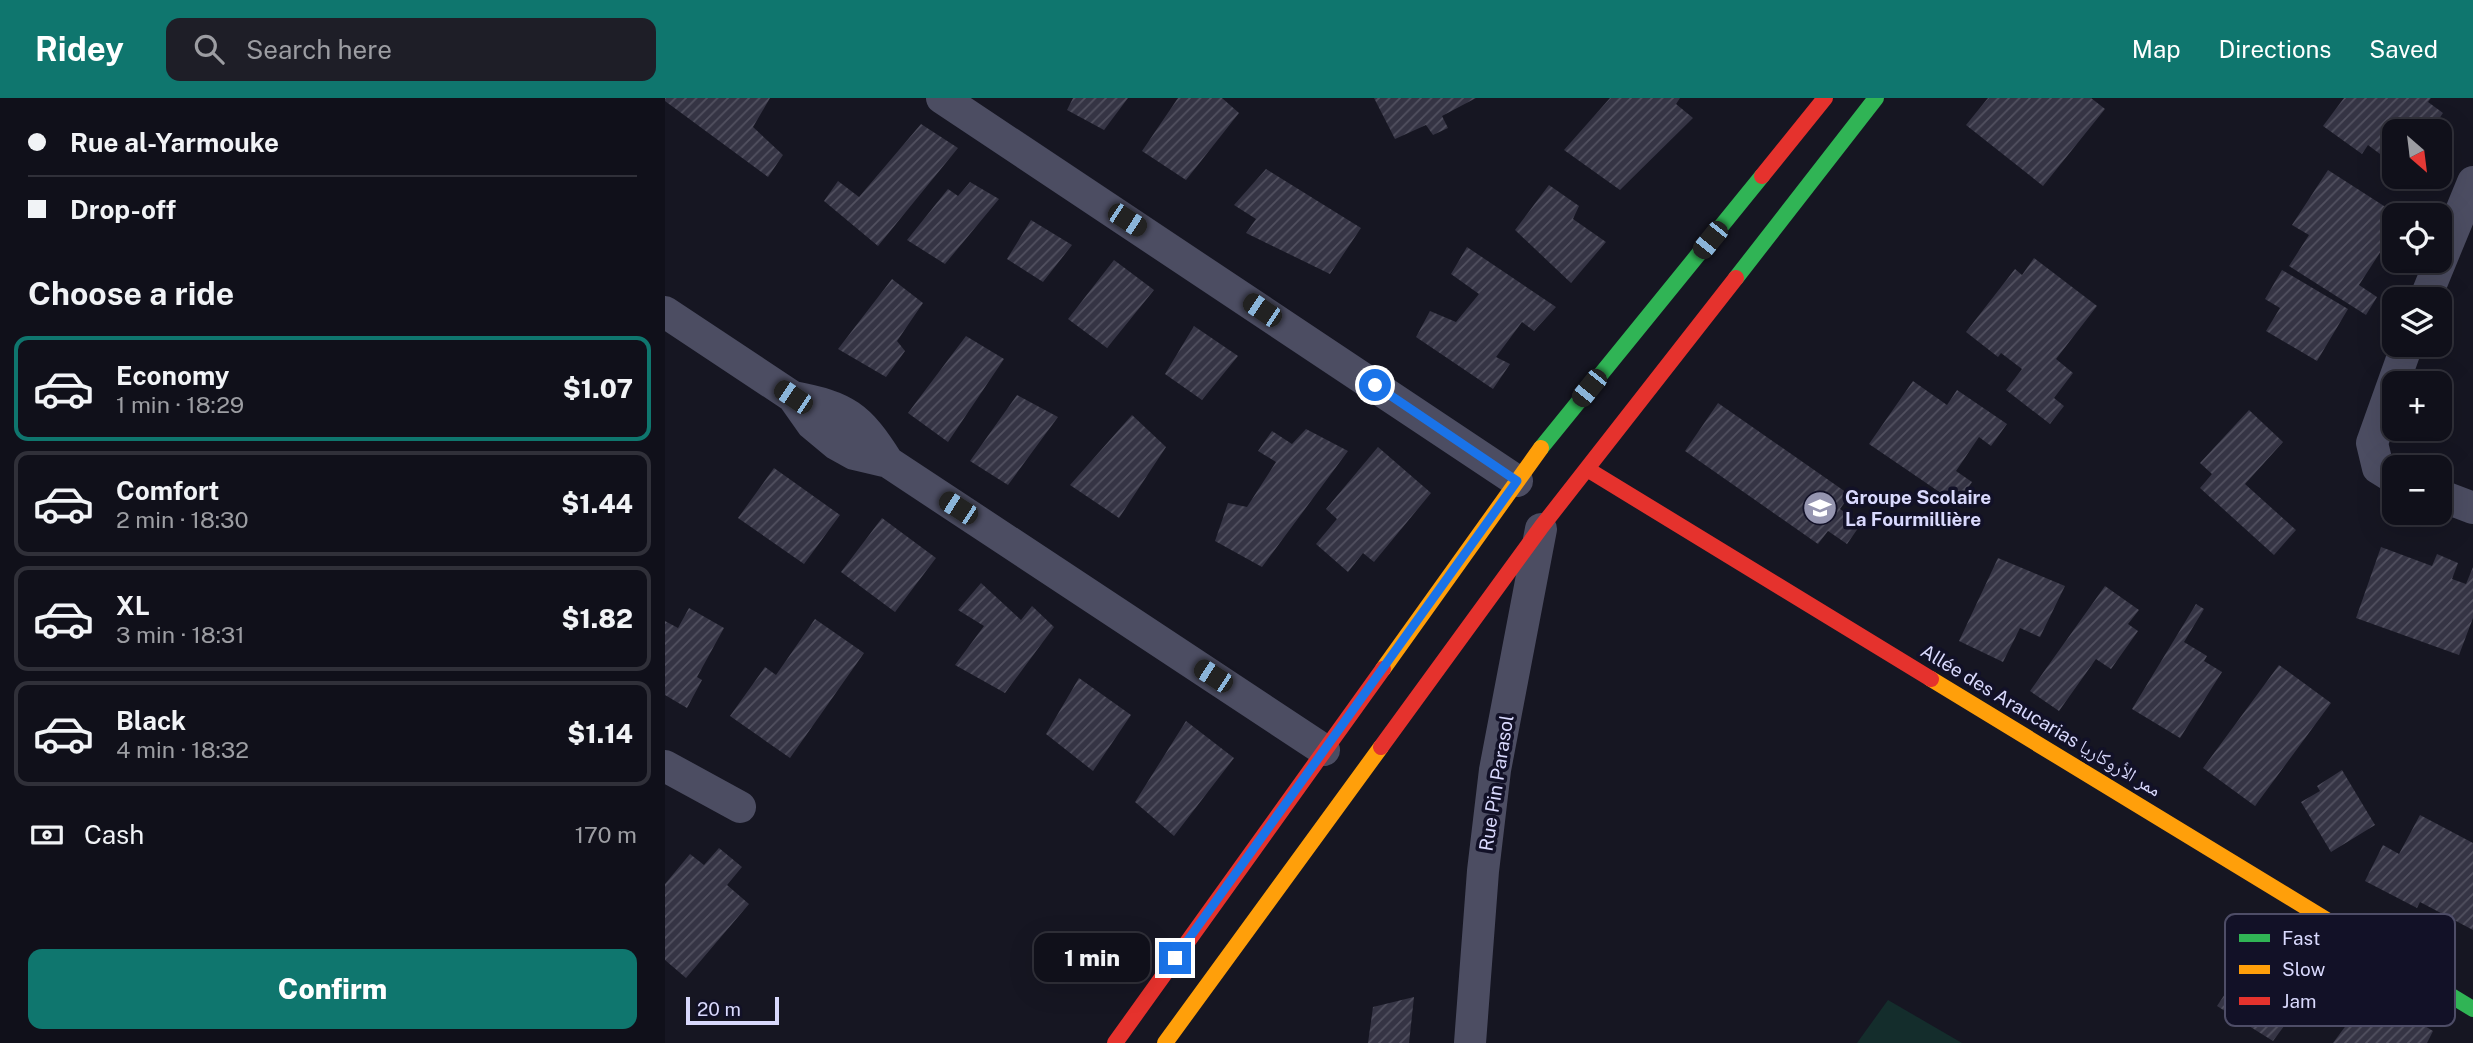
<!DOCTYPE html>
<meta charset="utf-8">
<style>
:root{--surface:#10101a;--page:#1e1e27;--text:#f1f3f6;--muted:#9c9da2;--line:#303039;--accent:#0f766e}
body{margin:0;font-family:"Public Sans","Noto Naskh Arabic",sans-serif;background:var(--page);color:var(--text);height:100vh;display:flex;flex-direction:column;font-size:26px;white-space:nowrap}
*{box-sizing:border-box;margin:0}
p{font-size:23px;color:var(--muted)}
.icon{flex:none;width:38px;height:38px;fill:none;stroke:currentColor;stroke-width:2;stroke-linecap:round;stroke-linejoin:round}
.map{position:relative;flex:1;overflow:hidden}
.details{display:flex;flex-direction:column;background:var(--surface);width:665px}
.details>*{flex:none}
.hud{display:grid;align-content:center;height:154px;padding:0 28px;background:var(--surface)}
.needle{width:46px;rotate:152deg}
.tools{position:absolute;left:1717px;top:21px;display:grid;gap:14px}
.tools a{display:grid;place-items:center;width:70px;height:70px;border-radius:14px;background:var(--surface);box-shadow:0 7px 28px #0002,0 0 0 2px var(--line);font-size:35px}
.scale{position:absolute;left:21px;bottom:18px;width:93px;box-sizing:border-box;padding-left:7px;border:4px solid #d9d9fd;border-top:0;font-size:19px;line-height:24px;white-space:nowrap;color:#d9d9fd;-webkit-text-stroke:5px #121127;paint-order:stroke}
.end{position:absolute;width:32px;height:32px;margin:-16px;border:9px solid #1a73e8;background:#fff;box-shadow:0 0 0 4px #fff}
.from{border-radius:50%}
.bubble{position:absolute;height:49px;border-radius:14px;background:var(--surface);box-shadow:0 7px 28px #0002,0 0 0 2px var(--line);font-size:23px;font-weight:800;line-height:49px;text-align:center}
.car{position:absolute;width:21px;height:42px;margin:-21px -10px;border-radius:9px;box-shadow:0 0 5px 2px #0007;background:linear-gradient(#222 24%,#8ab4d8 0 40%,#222 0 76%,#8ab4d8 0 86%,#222 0)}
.hud b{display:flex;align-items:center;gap:24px;height:66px;font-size:26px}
.hud b+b{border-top:2px solid var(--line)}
.hud i{width:18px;height:18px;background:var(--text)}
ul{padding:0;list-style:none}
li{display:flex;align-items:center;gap:21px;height:105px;margin:0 14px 10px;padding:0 14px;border:4px solid var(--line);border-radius:14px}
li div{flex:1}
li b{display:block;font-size:26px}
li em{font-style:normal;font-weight:800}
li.on{border-color:var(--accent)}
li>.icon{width:63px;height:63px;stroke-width:1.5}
h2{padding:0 28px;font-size:32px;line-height:84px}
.pay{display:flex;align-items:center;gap:18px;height:77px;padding:0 28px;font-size:26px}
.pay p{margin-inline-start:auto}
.primary-button{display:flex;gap:14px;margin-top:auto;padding:14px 28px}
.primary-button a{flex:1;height:80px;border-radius:14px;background:var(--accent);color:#fff;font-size:28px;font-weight:800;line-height:80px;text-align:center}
header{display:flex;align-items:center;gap:42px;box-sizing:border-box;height:98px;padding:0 35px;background:var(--accent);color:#fff}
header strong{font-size:33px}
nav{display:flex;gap:38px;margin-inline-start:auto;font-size:24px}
.search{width:490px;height:63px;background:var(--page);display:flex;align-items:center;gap:18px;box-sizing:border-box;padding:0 24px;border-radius:14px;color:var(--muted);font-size:26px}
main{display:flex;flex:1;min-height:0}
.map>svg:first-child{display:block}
.green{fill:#142d2c}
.building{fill:url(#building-hatch)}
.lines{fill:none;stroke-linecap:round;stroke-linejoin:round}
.street{stroke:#4c4d62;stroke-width:32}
.fast{stroke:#30b455;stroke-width:16}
.slow{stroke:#ff9f0a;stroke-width:16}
.jam{stroke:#e5322d;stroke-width:16}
.route{stroke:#1a73e8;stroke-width:9}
.labels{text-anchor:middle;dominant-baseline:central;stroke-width:7;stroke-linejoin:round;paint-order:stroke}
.poi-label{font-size:19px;font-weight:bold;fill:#d9d9fd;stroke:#121127;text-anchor:start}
.street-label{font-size:19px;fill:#d9d9fd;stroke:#121127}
.key{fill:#121127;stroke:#4e4d67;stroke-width:2}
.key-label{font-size:19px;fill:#d9d9fd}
</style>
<header>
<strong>Ridey</strong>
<div class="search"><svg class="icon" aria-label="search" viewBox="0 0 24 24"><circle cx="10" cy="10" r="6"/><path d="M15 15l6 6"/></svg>Search here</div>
<nav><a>Map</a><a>Directions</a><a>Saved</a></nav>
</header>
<main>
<section class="details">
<div class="hud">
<b><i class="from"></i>Rue al-Yarmouke</b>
<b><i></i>Drop-off</b>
</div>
<h2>Choose a ride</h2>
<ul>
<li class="on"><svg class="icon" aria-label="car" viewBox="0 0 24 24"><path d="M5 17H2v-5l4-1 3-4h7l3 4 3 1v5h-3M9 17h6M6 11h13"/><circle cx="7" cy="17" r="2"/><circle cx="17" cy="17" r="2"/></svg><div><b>Economy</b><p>1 min · 18:29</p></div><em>$1.07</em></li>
<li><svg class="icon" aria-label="car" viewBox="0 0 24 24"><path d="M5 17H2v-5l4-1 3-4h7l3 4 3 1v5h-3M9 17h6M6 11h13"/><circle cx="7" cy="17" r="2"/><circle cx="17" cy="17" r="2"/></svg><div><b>Comfort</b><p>2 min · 18:30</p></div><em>$1.44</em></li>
<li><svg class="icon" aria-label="car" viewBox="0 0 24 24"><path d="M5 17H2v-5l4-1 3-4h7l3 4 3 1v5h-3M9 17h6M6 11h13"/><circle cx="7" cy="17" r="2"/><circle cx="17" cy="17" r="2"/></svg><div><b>XL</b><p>3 min · 18:31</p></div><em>$1.82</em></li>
<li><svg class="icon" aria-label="car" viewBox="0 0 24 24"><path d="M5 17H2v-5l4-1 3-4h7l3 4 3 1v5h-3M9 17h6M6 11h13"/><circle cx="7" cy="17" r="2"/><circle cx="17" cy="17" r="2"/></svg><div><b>Black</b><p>4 min · 18:32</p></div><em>$1.14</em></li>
</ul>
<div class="pay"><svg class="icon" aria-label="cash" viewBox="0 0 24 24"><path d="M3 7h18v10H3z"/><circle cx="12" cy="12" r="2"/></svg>Cash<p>170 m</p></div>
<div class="primary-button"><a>Confirm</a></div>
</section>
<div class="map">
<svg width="1808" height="945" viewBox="0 0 1808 945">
<defs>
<pattern id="building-hatch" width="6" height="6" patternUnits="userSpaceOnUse" patternTransform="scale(1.75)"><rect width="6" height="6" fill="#353444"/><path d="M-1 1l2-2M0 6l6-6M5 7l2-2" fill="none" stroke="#525160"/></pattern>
</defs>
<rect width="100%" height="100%" fill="#161622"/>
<path class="green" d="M1223,902l74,43h-105z"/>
<path class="building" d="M0,0h105l-17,29 30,28 -15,22 -103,-76z
M408,0h55l-24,32 -37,-20z
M513,0h44l17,15 -53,67 -44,-29z
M709,0h102l-34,18 6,12 -15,7 -7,-10 -31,14z
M945,0h70l-4,6 17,14 -73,72 -56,-40z
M1323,0h103l14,11 -62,77 -77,-61z
M1679,0h87l-3,4 15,11 -13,18h-6l-10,-7 -5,7h-15v20l-6,9 -20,-15 -6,9 -39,-28z
M256,26l37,24 -80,98 -54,-45 14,-20 21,16z
M601,71l95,59 -31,46 -84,-41 10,-14 -22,-14z
M1663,72l70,45h-4v16l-35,54 18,12 -11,18 -77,-49 20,-31 -17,-10z
M305,84l29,17 -54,65 -38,-24 41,-51 10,7z
M884,87l30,21 -6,13 33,23 -35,41 -56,-53z
M366,122l41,25 -29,37 -36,-23z
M802,149l89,60 -22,24 -12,-9 -26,35 14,7 -17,25 -77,-52 14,-26 26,11 23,-28 -28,-20z
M1369,160l63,48 -41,53 17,14 -19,25 10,8 -14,18 -44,-34 16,-21 -21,-16 -3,4 -32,-25 49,-63 7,6z
M449,162l40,30 -47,58 -39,-29z
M1617,172l66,39 -31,52 -51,-30 14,-23 -15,-9z
M227,181l31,24 -26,38 8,10 -19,26 -48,-28z
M529,228l44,30 -36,44 -37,-26z
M301,238l38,23 -56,83 -40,-29z
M1248,283l34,24 10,-15 50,34 -16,22 -12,-9 -23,34 16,11 -15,22 -88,-60z
M352,297l41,22 -50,68 -38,-24z
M1053,305l132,92 -10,14 21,15 -14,20 -19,-13 -10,13 -133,-93z
M1584,312l34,32 -38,42 51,46 -22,25 -74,-67 12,-14 -12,-11z
M467,317l34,32 -47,71 -49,-33z
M641,331l42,22 -86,116 -47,-26 13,-38 19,4 29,-45 -18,-11 14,-20 20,13z
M713,349l53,46 -57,69 -11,-9 -15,19 -32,-28 21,-25 -11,-10z
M109,370l66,47 -36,49 -66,-46z
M217,420l54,40 -41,54 -54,-40z
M1716,449l51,19 5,-12 21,9 -6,16 14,5 7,-17v51l-14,37 -103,-37z
M1333,460l67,28 -25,51 -20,-9 -17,34 -44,-21z
M316,485l40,37 11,-14 22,21 -49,66 -50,-28 29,-39 -26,-16z
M1440,488l34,24 -11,14 10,7 -27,38 -15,-10 -37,52 -29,-20z
M1531,506l8,5 -20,33 23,14 -3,5 18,11 -42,66 -48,-29z
M24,510l35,20 -27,49 5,3 -15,28 -22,-13v-74l13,7z
M150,521l49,34 -74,105 -60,-42 35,-49 11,8z
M1614,567l52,38 -76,103 -52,-38z
M414,580l52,37 -38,56 -47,-37z
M521,623l48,37 -60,78 -39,-34z
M1677,672l33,55 -44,27 -30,-50 19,-11 -3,-5z
M1755,717l53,28v87l-53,-28 -3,6 -52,-27 18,-36 16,9z
M54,750l23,19 -15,18 22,19 -63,74 -21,-18v-76l25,-30 14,11z
M1603,832l48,33 -10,15 9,6 -42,57 -56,-35z
M1705,895l63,38 -6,12h-94z
M749,899l-5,46h-41l5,-36z"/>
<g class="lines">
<path class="street" d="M277,0l575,383
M1760,201l48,-117
M0,214l128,85 19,27 24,20 18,10 34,8 436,288
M128,299c53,10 66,19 95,65
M1729,380l-16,-10 -6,-25 35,-98
M1774,397l34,13
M0,668l75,41
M805,945l13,-172 12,-101 46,-241"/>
<path class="fast" d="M1071,180l140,-180
M876,350l221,-272
M1706,849l102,62"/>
<path class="slow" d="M718,571l158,-221
M1266,581l440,268
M500,945l216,-296"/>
<path class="jam" d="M1097,78l63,-78
M922,371l344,210
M716,649l161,-221 194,-248
M450,945l268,-374"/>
</g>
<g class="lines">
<path class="route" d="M510,860l342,-477 -142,-96"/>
</g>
<defs>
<g id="school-disc" transform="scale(1.75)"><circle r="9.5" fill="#9595b0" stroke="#121127"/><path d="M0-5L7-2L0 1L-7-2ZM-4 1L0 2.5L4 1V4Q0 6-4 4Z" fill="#fff"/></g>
</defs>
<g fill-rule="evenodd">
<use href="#school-disc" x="1155" y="410"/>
</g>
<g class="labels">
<g class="poi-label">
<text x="1180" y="399">Groupe Scolaire<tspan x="1180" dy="22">La Fourmillière</tspan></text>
</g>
<g class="street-label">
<text transform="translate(1376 622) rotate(31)">Allée des Araucarias ممر الأروكاريا</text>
<text transform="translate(831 685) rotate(-81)">Rue Pin Parasol</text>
</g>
</g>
<rect x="1560" y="816" width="230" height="112" rx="10" class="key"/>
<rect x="1574" y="836" width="31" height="8" fill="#30b455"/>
<rect x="1574" y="867" width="31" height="9" fill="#ff9f0a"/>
<rect x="1574" y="899" width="31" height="8" fill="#e5322d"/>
<g class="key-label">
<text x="1617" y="847">Fast</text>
<text x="1617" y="878">Slow</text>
<text x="1617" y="910">Jam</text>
</g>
</svg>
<div class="tools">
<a><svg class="needle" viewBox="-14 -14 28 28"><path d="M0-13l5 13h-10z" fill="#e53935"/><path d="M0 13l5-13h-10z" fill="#9c9da2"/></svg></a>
<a><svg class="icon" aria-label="locate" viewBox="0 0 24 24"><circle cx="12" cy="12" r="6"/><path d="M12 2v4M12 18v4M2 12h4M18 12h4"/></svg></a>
<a><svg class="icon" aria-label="layers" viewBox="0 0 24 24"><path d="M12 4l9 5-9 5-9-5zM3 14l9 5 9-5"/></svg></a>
<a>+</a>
<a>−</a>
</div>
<div class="scale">20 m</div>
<i class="end from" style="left:710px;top:287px"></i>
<i class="end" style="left:510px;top:860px"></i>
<div class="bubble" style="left:369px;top:835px;width:116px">1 min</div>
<i class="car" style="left:462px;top:122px;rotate:123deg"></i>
<i class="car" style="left:1045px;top:142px;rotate:219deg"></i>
<i class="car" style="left:597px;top:212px;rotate:304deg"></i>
<i class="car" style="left:924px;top:290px;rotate:219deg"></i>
<i class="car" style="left:128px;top:299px;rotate:304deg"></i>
<i class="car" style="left:293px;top:410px;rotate:303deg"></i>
<i class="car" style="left:548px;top:578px;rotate:303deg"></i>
</div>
</main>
